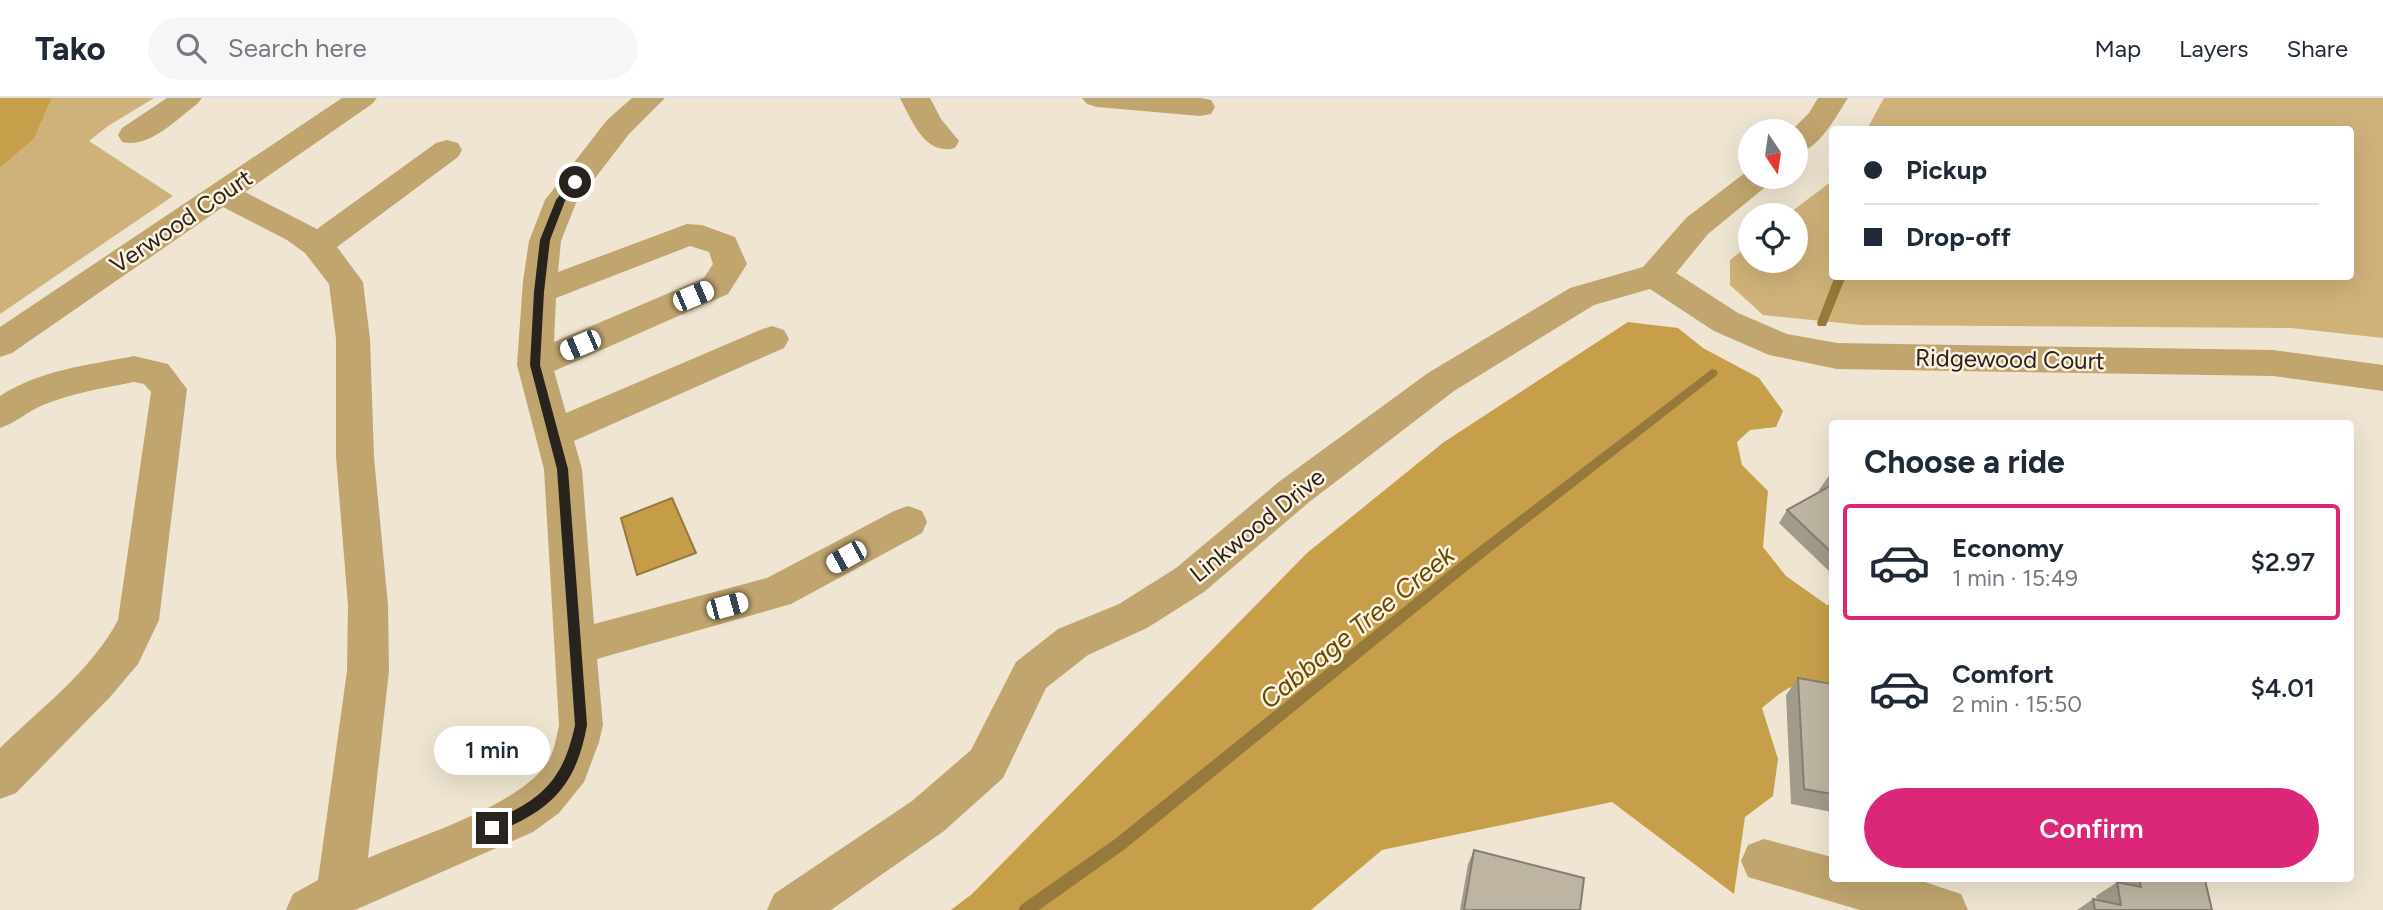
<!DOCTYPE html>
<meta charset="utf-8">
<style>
:root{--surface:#fff;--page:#f6f6f7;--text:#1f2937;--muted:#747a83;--line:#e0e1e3;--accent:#db2777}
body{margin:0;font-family:Figtree,sans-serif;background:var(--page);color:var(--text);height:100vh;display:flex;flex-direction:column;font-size:26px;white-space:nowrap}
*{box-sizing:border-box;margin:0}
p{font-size:23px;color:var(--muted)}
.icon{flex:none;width:38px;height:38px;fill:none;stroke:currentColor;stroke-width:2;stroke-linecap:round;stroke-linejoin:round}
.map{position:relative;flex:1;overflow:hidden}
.side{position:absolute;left:1829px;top:322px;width:525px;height:462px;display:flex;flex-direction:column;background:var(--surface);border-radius:7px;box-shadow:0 7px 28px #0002}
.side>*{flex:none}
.top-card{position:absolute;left:1829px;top:28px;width:525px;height:154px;border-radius:7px;box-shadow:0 7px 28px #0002;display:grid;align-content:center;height:154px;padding:0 35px;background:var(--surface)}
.needle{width:46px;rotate:167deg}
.fabs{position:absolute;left:1738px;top:21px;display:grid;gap:14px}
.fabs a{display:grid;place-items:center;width:70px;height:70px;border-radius:50%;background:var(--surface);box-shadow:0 7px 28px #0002;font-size:35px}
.end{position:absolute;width:32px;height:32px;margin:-16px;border:9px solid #28241d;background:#fff;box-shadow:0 0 0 4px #fff}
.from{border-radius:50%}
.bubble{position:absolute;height:49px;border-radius:24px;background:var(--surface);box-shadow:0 7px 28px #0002;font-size:23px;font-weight:600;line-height:49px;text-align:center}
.car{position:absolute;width:21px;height:42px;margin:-21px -10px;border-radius:9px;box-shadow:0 0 5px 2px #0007;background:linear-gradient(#fff 24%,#345 0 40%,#fff 0 76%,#345 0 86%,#fff 0)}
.top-card b{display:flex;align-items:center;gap:24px;height:66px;font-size:26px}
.top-card b+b{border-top:2px solid var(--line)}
.top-card i{width:18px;height:18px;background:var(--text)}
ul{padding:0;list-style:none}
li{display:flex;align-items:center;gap:21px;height:116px;margin:0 14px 10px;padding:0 21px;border:4px solid transparent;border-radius:7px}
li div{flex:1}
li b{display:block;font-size:26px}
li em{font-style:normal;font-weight:600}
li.active{border-color:var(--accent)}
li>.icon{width:63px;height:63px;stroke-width:1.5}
h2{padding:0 35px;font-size:32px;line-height:84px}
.action{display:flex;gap:14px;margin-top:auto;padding:14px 35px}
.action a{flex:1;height:80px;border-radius:42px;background:var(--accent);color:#fff;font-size:28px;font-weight:600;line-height:80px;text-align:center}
header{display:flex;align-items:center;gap:42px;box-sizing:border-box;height:98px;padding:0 35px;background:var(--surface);border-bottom:2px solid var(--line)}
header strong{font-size:33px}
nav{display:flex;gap:38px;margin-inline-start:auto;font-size:24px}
.search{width:490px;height:63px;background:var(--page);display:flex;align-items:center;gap:18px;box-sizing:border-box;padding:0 24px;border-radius:38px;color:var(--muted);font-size:26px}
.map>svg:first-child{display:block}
.green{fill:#cfb279}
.forest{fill:#c79f4a}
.water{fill:#c59d48;stroke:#96793b;stroke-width:2}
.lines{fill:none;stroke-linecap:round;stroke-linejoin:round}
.stream{fill:#96793b;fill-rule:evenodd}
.minor{fill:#c0a56f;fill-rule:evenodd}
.wall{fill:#a39b8a}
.building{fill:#bdb4a1;stroke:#847e71;stroke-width:2}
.route{fill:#28241d}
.labels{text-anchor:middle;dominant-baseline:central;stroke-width:5;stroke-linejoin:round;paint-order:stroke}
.street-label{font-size:24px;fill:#28241d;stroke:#fcf2df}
.water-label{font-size:26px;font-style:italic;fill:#654a04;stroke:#fcf2df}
</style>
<header>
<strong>Tako</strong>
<div class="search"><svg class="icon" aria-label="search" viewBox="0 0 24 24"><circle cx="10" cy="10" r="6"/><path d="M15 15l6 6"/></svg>Search here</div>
<nav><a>Map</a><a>Layers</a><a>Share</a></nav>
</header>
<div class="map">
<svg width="2383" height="812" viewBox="0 0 2383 812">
<rect width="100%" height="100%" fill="#efe5d2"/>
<path class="green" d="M52,0h102l-46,28 -19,15 84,55 -173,118v-146l34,-29z
M1884,0h499v240l-92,-10 -431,-3 -97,-10 -33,-30v-25l20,-16v17h46v-46h-9l45,-34v95h518v-146l-483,-1z"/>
<path class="forest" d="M0,0h52l-18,41 -34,29z
M1628,224l50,6 25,20 56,30 24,33 -7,16 -26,3 -13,12 5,23 26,26 -5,56 23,29 41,29h5v82c-35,-8 -43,-2 -70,21l16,51 -5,37 -28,21 -11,77 -122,-92 -230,48 -71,60h-360l21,-16 335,-341 137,-111z"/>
<path class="water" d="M672,400l24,55 -59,22 -16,-57z"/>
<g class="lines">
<path class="stream" d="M1835,178h11l-19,47 -1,3h-8l-1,-3z
M1712,271l4,1 2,3 -2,3 -237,185 -354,288 -86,61h-21l3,-5 94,-66 356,-286z"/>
<path class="minor" d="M167,0h35l-5,6c-20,15 -48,45 -75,38l-4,-7 4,-7z
M342,0h35l-5,6 -127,88 72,37 119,-86 11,-3 11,3 4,7 -4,7 -121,90 26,35 7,57 4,118 14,148 1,66 -21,187c49,-21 145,-50 177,-92 9,-12 11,-27 14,-41l-15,-256 -27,-104 6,-84 6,-40 16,-41 62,-80 25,-22h33l-36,36 -53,69 -15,38 -3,31 129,-48 15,1 33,12 12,27 -19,30 -174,77 12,42 194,-83 12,-4 12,4 5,9 -5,9 -210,93 8,28 12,155 173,-46 127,-67 14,-5 14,5 5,11 -5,11 -131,71 -194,55 6,66 -4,17 -15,40 -25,31 -26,19 -178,78h-69l7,-16 25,-14 29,-209 1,-66 -12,-148v-118l-7,-55 -24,-31 -18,-13 -64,-33 -211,146 -12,4v-30zM690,148l19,6 4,12 -9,14 -150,64 2,-44z
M900,0h30l11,21 18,22 -4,7c-30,8 -43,-27 -55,-50z
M1082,0h119l10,2 4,7 -4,7 -11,2 -103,-9 -10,-3z
M1818,0h30c-13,20 -28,50 -52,56v-23h-5l18,-18z
M1750,71v8h24l-5,7 -61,50 -32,39 62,40 49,21 50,9 436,7 110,15v26l-110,-15 -436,-7 -68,-14 -55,-24 -64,-42 -56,16 -140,86 -146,112 -104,89 -57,36 -59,27 -42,33 -43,90 -59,53 -113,79h-64l7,-16 138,-93 59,-51 45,-88 42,-33 61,-25 57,-36 104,-87 148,-108 142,-85 73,-21 43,-49z
M134,258l34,8 19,25 -28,231 -21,44 -27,32 -95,97 -16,6v-51c40,-39 92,-78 118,-128l33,-228 -7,-8 -10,-2c-31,6 -61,11 -91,23 -15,6 -27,18 -43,23v-32c40,-26 88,-31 134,-40z
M1764,741l68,18v21h81l48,16 7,16h-108l-112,-33 -7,-16 7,-16z"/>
</g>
<path class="wall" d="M1832,376v100l-53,-51 8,-13 34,-19 -2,-1 9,-13z
M1798,580l34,6v128l-41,-8 -5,-109z
M1474,752l106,60h-120l8,-46z
M2118,780h81l13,32h-135l16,-11 4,1 -1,-4 20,-13 -1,-3z"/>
<path class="building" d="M1832,387v68l-45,-43z
M1798,580l34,6v110l-28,-5z
M1474,752l110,28 -4,32h-116z
M2139,780h60l6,2 7,30h-117l-2,-11 28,6 -4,-23 24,5z"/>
<path class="route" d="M572,82l8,2 -15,19 -15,39 -6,52 -4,73 28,104 19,256c-11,62 -37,86 -95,109l-7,-6 2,-5c53,-22 76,-41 88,-98l-18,-256 -27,-104 4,-73 6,-52 16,-40z"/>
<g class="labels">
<g class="street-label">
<text transform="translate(181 123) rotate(-34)">Verwood Court</text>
<text transform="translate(2010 261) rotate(1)">Ridgewood Court</text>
<text transform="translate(1257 427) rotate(-39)">Linkwood Drive</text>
</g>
<g class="water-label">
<text transform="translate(1357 529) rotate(-39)">Cabbage Tree Creek</text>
</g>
</g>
</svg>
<div class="fabs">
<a><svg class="needle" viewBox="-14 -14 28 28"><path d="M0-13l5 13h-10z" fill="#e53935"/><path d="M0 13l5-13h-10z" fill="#747a83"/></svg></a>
<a><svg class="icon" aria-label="locate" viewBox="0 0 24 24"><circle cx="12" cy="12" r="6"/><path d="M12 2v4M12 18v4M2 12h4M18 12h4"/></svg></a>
</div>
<i class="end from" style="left:575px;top:84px"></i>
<i class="end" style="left:492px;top:730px"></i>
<div class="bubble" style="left:434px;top:628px;width:116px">1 min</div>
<i class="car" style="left:693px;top:198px;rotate:67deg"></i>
<i class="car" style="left:580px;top:247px;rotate:247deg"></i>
<i class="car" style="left:846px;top:459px;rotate:241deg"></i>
<i class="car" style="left:727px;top:508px;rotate:75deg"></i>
<div class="top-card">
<b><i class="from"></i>Pickup</b>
<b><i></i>Drop-off</b>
</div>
<section class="side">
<h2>Choose a ride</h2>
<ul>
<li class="active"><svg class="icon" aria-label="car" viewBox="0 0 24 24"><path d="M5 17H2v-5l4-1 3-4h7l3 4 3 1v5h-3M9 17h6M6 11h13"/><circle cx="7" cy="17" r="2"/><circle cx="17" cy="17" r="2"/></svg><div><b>Economy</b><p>1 min · 15:49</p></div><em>$2.97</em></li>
<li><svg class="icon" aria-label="car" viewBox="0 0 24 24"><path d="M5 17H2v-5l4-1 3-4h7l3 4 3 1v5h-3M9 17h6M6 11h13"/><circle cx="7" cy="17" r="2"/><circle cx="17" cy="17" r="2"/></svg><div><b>Comfort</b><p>2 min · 15:50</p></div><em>$4.01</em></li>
</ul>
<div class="action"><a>Confirm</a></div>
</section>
</div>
